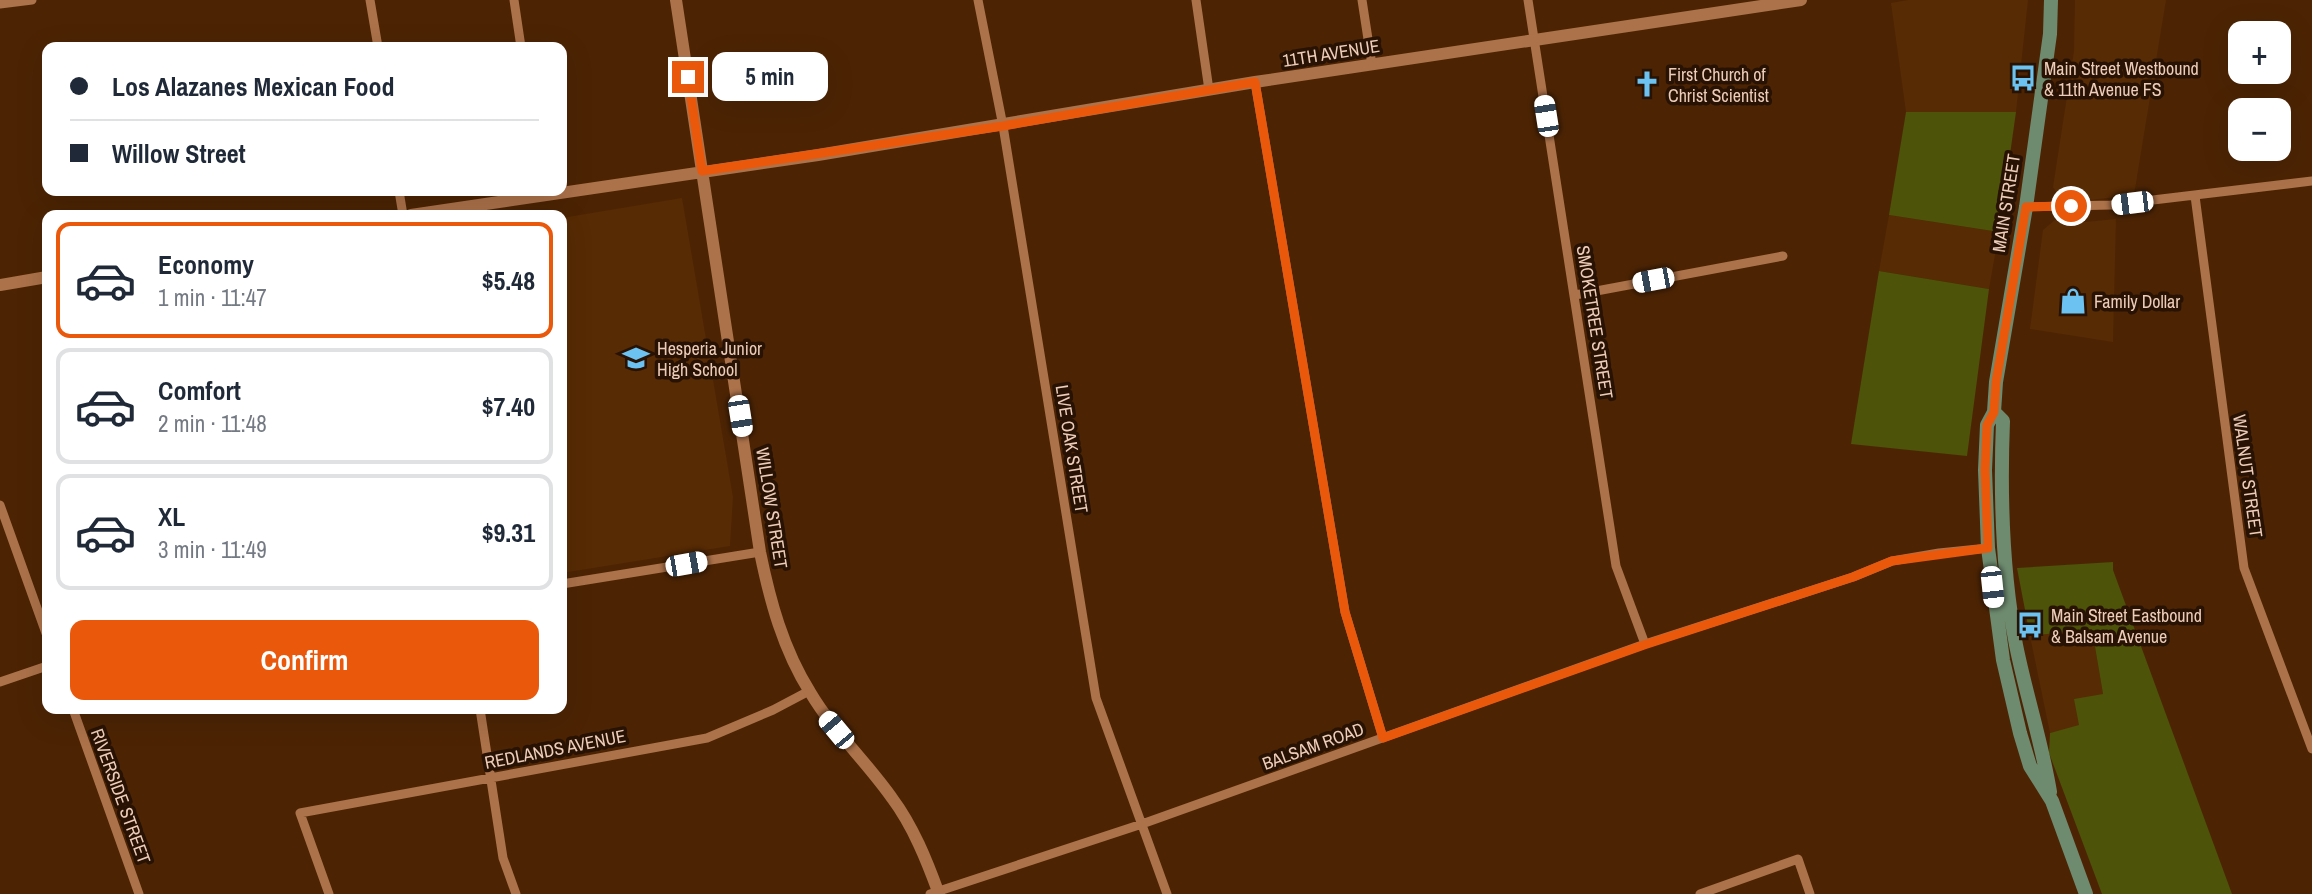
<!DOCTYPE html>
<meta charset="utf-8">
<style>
:root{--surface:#fff;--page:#f2f2f3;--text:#1f2937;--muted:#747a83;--line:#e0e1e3;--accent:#ea580c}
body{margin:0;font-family:"Archivo Narrow",sans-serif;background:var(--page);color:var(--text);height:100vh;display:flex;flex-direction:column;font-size:26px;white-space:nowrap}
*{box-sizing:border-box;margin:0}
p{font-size:23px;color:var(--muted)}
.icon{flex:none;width:38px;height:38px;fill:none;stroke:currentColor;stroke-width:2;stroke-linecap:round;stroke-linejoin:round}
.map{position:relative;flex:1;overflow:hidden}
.side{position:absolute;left:42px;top:210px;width:525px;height:504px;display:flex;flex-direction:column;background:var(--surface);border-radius:14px;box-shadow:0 7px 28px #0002}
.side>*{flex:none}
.guide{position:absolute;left:42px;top:42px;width:525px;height:154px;border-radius:14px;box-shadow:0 7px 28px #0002;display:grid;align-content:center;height:154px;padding:0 28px;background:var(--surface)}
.fabs{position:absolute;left:2228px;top:21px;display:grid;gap:14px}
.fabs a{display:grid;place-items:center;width:63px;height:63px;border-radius:14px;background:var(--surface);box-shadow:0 7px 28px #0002;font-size:35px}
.end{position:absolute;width:32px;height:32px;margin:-16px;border:9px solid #ea580c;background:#fff;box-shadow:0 0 0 4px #fff}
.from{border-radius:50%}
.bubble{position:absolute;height:49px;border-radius:14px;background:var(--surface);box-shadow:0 7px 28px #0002;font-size:23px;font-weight:700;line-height:49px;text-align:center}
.car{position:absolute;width:21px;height:42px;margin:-21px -10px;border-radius:9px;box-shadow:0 0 5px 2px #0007;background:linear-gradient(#fff 24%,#345 0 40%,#fff 0 76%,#345 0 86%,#fff 0)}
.guide b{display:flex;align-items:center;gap:24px;height:66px;font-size:26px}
.guide b+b{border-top:2px solid var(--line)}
.guide i{width:18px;height:18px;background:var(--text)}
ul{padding:12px 0 0;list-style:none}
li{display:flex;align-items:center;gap:21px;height:116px;margin:0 14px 10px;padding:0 14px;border:4px solid var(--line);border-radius:14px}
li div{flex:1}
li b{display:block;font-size:26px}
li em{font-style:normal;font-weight:700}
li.selected{border-color:var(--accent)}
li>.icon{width:63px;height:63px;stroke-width:1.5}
.action{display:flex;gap:14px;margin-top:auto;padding:14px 28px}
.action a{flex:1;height:80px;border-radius:14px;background:var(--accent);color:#fff;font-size:28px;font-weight:700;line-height:80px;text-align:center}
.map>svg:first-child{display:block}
.built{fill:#572b04}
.green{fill:#4d5308}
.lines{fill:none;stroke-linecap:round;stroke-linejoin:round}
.street{stroke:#ac724a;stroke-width:9}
.secondary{stroke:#ac724a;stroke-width:12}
.primary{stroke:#6e8b6f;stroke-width:14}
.route{stroke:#ea580c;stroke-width:9}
.labels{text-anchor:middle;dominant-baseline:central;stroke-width:7;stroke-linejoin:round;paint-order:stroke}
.street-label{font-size:18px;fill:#edcdb9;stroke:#281203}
.poi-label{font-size:18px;fill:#edcdb9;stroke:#281203;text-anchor:start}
</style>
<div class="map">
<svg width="2312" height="894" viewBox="0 0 2312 894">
<rect width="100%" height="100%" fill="#4c2404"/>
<path class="built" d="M1908,0h120l-12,112h-110l-15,-109z
M2075,0h91l-32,195 -53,6 -20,-2 -8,-12 21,-136z
M682,198l51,299 -3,49 -168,27v-355z
M1889,215l110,17 -10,57 -110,-18z
M2116,219l-3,123 -83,-13 13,-99 12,-10 30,2z
M2092,628l11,66 -24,32 -29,7 -20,-97z"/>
<path class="green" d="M1906,112h110l-17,120 -110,-17z
M1879,271l110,18 -22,167 -116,-12z
M2113,562v8l119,324h-130l-53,-141 1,-20 29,-8 -5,-26 29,-5 -11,-65 -62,7 -13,-68z"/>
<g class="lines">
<path class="street" d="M370,0l8,47
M514,0l7,47
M978,0l25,126 93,572 71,196
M1196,0l13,90
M1362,0l10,65
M1528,0l88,566 29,78
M0,4l32,-4
M1255,82l90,530 38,126
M399,191l4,24
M2195,196l49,372 68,181
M2026,207l85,-2 201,-24
M1575,295l208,-39
M0,505l47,131
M562,584l198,-32
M0,682l47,-16
M73,709l66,185
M480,709l23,149 13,36
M329,894l-29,-81 407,-75 66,-28 36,-19
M930,894l212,-70 503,-180 208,-67 39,-16 47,-8 49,-5
M1700,894l98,-35 12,35"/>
<path class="secondary" d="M676,0l84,552c10,49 23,97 50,140 23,39 56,69 82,106 21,28 35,63 47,96
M411,215l407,-60 437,-73 546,-82
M0,285l47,-8"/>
<path class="primary" d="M2051,0l-1,34 -24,173 -30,175 -2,30 -7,13 -2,45 3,78 15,112 17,73 10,33 22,35 34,93
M1994,412l9,9c-3,75 -1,150 13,224 10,50 26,98 34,147"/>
</g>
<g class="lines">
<path class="route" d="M688,77l14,94 301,-45 252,-44 90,530 38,126 261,-93 209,-68 39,-16 96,-13 -3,-78 2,-45 7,-13 2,-30 30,-175 45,-1"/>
</g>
<defs>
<g id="bus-bare" transform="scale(2.1)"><path d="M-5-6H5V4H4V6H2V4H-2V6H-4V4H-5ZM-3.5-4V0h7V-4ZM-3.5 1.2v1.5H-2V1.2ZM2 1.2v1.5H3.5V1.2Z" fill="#6cc3f2" stroke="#281203" stroke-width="2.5" paint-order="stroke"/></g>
<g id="church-bare" transform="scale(2.1)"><path d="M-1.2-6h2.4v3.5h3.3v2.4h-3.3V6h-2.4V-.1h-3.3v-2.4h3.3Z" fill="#6cc3f2" stroke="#281203" stroke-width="2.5" paint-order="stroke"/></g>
<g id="shop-bare" transform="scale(2.1)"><path d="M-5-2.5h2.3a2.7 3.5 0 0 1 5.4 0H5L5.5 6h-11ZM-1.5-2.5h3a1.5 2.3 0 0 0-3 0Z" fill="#6cc3f2" stroke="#281203" stroke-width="2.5" paint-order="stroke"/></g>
<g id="school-bare" transform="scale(2.1)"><path d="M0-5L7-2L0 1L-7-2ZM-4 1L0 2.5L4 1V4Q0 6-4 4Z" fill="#6cc3f2" stroke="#281203" stroke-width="2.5" paint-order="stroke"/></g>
</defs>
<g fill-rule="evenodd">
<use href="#bus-bare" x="2023" y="78"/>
<use href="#church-bare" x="1647" y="84"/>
<use href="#shop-bare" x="2073" y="301"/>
<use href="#school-bare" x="636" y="358"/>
<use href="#bus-bare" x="2030" y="625"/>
</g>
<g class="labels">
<g class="street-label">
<text transform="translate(1331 53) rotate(-9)">11TH AVENUE</text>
<text transform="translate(2006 203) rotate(-81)">MAIN STREET</text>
<text transform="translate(1595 322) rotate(81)">SMOKETREE STREET</text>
<text transform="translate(1072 449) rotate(81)">LIVE OAK STREET</text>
<text transform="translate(2248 476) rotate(82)">WALNUT STREET</text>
<text transform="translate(772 508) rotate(81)">WILLOW STREET</text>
<text transform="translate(1313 746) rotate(-20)">BALSAM ROAD</text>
<text transform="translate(555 749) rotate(-11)">REDLANDS AVENUE</text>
<text transform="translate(121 796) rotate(70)">RIVERSIDE STREET</text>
</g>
<g class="poi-label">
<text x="2044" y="68">Main Street Westbound<tspan x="2044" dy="21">&amp; 11th Avenue FS</tspan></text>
<text x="1668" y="74">First Church of<tspan x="1668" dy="21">Christ Scientist</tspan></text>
<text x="2094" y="301">Family Dollar</text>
<text x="657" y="348">Hesperia Junior<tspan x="657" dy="21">High School</tspan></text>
<text x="2051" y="615">Main Street Eastbound<tspan x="2051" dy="21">&amp; Balsam Avenue</tspan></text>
</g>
</g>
</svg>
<div class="fabs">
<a>+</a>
<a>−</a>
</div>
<i class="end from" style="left:2071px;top:206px"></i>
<i class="end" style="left:688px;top:77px"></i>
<div class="bubble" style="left:712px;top:52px;width:116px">5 min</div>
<i class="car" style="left:1546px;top:116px;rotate:351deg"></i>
<i class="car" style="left:2132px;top:203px;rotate:263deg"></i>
<i class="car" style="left:1653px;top:280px;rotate:259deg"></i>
<i class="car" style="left:740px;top:416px;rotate:171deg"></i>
<i class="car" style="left:686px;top:564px;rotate:80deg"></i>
<i class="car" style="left:1992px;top:587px;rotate:174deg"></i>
<i class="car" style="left:836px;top:730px;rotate:320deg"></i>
<div class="guide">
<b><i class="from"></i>Los Alazanes Mexican Food</b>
<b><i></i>Willow Street</b>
</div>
<section class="side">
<ul>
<li class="selected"><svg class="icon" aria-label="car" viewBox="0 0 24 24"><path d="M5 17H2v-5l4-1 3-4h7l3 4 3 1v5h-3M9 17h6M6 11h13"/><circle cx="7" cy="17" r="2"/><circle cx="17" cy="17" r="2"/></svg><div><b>Economy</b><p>1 min · 11:47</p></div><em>$5.48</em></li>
<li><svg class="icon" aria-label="car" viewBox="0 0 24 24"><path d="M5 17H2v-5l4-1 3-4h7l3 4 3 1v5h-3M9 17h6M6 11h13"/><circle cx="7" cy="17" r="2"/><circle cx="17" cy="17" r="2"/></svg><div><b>Comfort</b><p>2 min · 11:48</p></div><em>$7.40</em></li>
<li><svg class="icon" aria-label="car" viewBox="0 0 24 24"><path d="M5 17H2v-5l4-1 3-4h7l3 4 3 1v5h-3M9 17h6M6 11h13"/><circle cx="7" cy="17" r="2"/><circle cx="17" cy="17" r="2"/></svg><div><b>XL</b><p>3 min · 11:49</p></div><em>$9.31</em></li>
</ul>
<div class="action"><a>Confirm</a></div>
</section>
</div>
